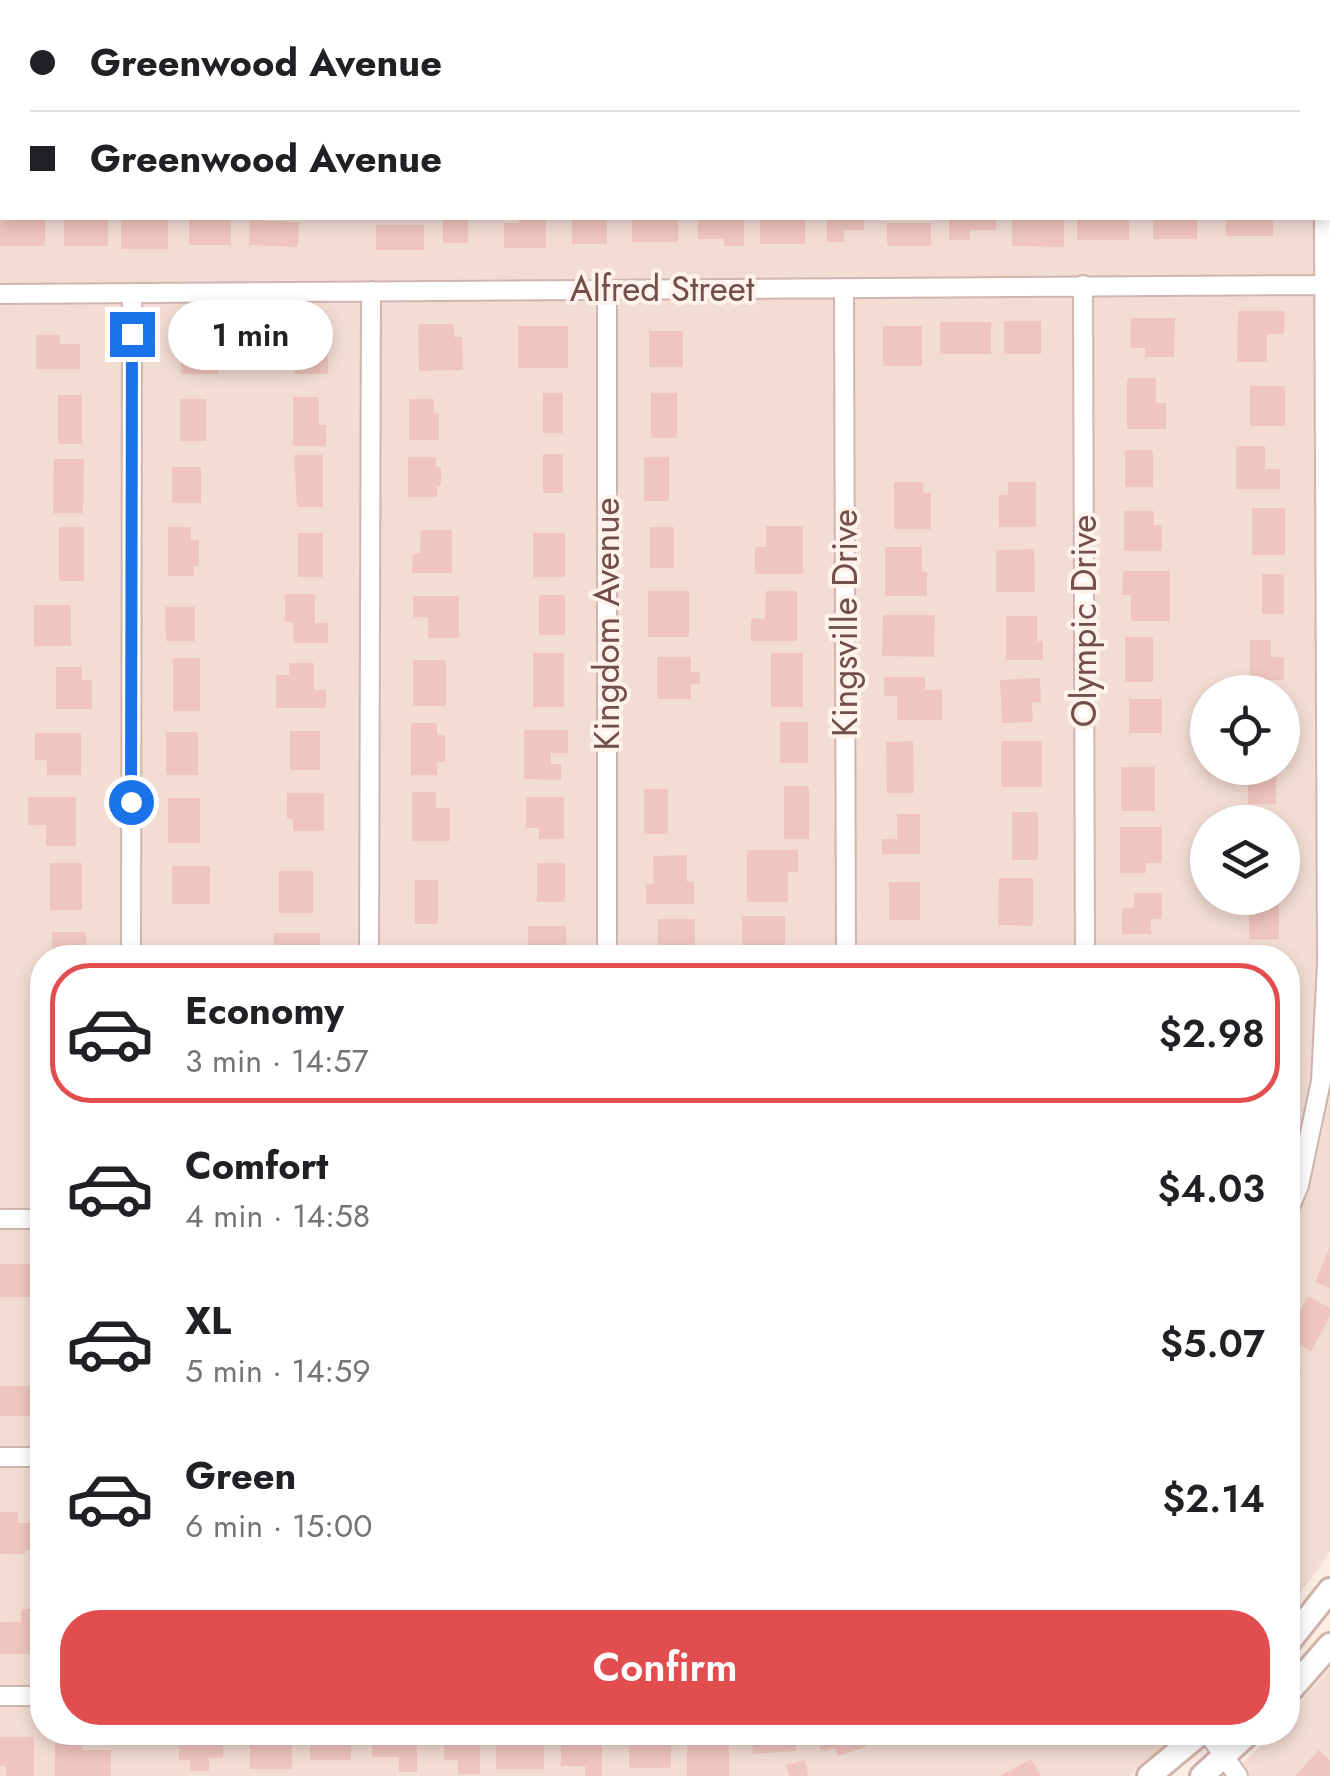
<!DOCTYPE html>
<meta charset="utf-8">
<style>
:root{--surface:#fff;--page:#f2f2f2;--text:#202124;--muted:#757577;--line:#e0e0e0;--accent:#e24d50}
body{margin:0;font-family:Jost,sans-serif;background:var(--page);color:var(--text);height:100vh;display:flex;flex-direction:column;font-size:38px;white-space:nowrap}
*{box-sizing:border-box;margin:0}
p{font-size:32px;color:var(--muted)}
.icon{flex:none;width:55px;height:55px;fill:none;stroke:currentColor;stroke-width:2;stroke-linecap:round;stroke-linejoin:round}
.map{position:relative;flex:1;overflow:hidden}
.details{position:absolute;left:30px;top:945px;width:1270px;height:800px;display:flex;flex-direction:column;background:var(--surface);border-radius:40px;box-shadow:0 5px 15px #0003}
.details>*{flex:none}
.hud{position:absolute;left:0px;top:0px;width:1330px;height:220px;box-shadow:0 5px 15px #0003;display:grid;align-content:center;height:220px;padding:0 30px;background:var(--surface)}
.tools{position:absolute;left:1190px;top:675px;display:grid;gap:20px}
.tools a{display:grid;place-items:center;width:110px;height:110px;border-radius:50%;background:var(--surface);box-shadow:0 5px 15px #0003;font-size:50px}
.end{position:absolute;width:45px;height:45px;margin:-22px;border:12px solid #1a73e8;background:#fff;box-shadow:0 0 0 5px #fff}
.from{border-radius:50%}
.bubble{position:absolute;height:70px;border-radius:35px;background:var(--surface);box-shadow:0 5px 15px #0003;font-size:32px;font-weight:600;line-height:70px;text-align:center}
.hud b{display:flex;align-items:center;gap:35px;height:95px;font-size:38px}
.hud b+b{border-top:2px solid var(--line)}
.hud i{width:25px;height:25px;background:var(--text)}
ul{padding:18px 0 0;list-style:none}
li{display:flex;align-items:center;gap:30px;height:140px;margin:0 20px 15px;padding:0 10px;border:5px solid transparent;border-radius:40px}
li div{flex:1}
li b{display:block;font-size:38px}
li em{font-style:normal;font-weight:600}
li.current{border-color:var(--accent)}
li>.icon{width:90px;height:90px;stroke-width:1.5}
.action{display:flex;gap:20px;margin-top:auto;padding:20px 30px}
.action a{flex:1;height:115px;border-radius:40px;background:var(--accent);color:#fff;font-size:40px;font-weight:600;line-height:115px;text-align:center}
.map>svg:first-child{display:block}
.residential{fill:#f3ddd3;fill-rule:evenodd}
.building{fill:#f0c5bd}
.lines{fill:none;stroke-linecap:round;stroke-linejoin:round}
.minor-casing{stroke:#cfb5ae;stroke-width:22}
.secondary-casing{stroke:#d1b3ab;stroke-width:28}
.minor{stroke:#fff;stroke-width:18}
.secondary{stroke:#fff;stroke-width:22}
.route{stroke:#1a73e8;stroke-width:12}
.labels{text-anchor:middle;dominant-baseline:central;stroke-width:8;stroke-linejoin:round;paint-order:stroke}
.street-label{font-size:35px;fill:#734f4b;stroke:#fef2ea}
</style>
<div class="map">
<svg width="1330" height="1776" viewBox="0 0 1330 1776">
<rect width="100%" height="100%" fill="#fbede4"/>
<path class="residential" d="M0,0h1035v2h-1033v43h-2z
M1053,0h277v92l-2,-7v-83h-275z
M0,65h2v153h1313v57l-1315,9z
M1092,295h223l3,667 -6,118 -24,109v-231l-194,-1zM1208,692h74v76h-74zM1208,822h74v76h-74z
M1074,296l2,661h-221l-2,-659z
M836,298l1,659h-221v-657z
M598,300v657l-220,1 2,-657z
M362,301l-2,656 -220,1 1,-654z
M0,304h123l-1,653 -80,1v251h-42z
M1330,1076v476l-42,58v-374l20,-49z
M0,1229h42v218h-42z
M0,1467h42v218l-42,1z
M1330,1668v108h-81l-8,-11 33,-32 14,-1v-15z
M0,1706h42v26l1135,1 -47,43h-1130z"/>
<path class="building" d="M0,218h45v28h-45z
M64,218h44v28h-44z
M189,218h42v27h-42z
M443,218h25v25h-25z
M519,218h27v30h-42v-25h15z
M572,218h35v26h-35z
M632,218h46v24h-46z
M698,218h46v28h-20v-7h-26z
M780,218h25v26h-45v-24h20z
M827,218h37v12h-20v12h-17z
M949,218h47v12h-26v10h-21z
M1012,218h52v29l-52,-1z
M1077,218h52v22h-52z
M1153,218h44v21h-44z
M1226,218h47v18h-47z
M121,219h47v30h-47z
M250,220l49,2 -1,25 -49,-2z
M887,223h44v23h-44z
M376,225h48v25h-48z
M1238,311h47l-1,23h-17v28h-30z
M1131,318h44l-1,39h-29v-9h-15z
M1004,321h37v33h-37z
M940,322h51v32h-51z
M418,324h36v13h8l1,33 -44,1z
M518,326h50v42h-50z
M883,326h39v40h-39z
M181,329h30v14h7v31h-37z
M649,331h34v36h-34z
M304,332h24v42h-33v-28h9z
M36,335h24v9h20v25h-44z
M1127,378h29v25h10v26h-39z
M1250,386h35v40h-35z
M543,393h20v40h-20z
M651,393h26v45h-26z
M58,395h24v49h-24z
M293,397h26v28h7v21h-33z
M180,399h26v42h-26z
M409,399h25v14h5v27h-30z
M1236,446h29v23h15v20h-44z
M1125,450h28v37h-28z
M543,454h20v39h-20z
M294,455h29v52h-26z
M408,457h28v10h5v19h-4v11h-29z
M644,457h25v44h-25z
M54,459h30l-1,54h-30z
M172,467h29v36h-29z
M894,482h29v11h8v36h-37z
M1008,482h28v45h-37v-32h9z
M1252,508h33v47h-33z
M1124,511h30v14h8v26h-38z
M766,526h37v48h-48v-27h11z
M59,527h25v54h-25z
M168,527h23v13h8v26h-5v10h-26z
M650,527h24v41h-24z
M421,530h31v43h-40l1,-19 7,-1z
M298,533h25v44h-25z
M533,533h32v44h-32z
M885,547h37v25h5v24h-42z
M1034,549l1,43h-39v-42z
M1123,571h47v50h-39v-26h-9z
M1262,574h22v40h-22z
M648,591h41v46h-41z
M766,591h31v50h-46v-23l14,1z
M285,594h30v29h13v20h-34l-1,-21h-8z
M539,595h26v40h-26z
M413,596h46v42h-31v-21h-15z
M34,605h37v41h-37z
M165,607h30v34h-29z
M883,615h52l-1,42 -52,-1z
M1006,616h31v25h6v19h-37z
M1125,637h28v45h-28z
M1250,640h21v17h13v23h-34z
M533,653h31v54h-31z
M771,653h32v54h-32z
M657,657h34v15h9v12h-9v15h-34z
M173,658h27v53h-27z
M413,660h33v46h-33z
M289,663h25v27h12v18h-50v-33h13z
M56,667h26v13h10v29h-36z
M884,677h41v13h17v30h-45v-24h-13z
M1040,678l1,24 -9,1 1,19 -31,1 -2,-43z
M1129,699h33v34h-33z
M780,722h28v41h-28z
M411,723h26v12h8v27h-8v13h-26z
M524,730h44v23h-17v11h10v16l-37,-1z
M290,731h30v39h-30z
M166,732h32v43h-32z
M35,733h46v42h-34v-15h-12z
M913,741l1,52h-27l-1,-51z
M1001,741h41v46h-41z
M1121,767h34v44h-34z
M1248,768h28v36h-28z
M784,786h25v53h-25z
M644,789h24v45h-24z
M412,792h24v16h14v33h-38z
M287,793h37v38h-31v-12h-6z
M28,797h48v49h-30v-21h-18z
M526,797h38v42h-25v-11h-13z
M168,798h32v45h-32z
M1012,812h26v48h-26z
M897,814h23v40h-38v-15h15z
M1120,827h42v36h-16v10h-26z
M747,850h51v22h-10v30h-41z
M687,855v27h7v22h-48v-20h8l-1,-28z
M50,863h32v47h-32z
M537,863h28v39h-28z
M172,866h38v38h-38z
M279,871h34v42h-34z
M999,878h34v48l-35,-1z
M415,880h23v44h-23z
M889,882h31v38h-31z
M1134,893h28v26h-11v15h-29v-26h12z
M1249,898h30v41h-30z
M742,916h43v42h-43z
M658,919h37v39h-37z
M528,926h38v32h-38z
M52,932h34v26h-34z
M274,933h46v20h-14v5h-32z
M896,945h31v13h-31z
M1007,945h31v13h-31z
M168,948h55v10h-55z
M1330,1247v41l-15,-6z
M0,1264h35v33h-35z
M1308,1296l22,12v9l-19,34 -23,-13v-4z
M1288,1360l14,10 -14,20z
M0,1386h37v30h-37z
M0,1512h18v11h20v27h-13v4h-25z
M21,1609h13v45h-34v-32h21z
M250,1732h42v37h-42z
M444,1732l36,1v41h-22v-14h-14z
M561,1732h22v13h19v31h-17v-10h-24z
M629,1732h42v36h-42z
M751,1732h44l1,19 -43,3z
M814,1732h47l5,15 -28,9 -3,-8 -14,4z
M876,1732h40v2l-37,9z
M179,1733h44v25h-14v13h-19v-11h-11z
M372,1733h45v39h-18v-15h-27z
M310,1734h41v26h-41z
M496,1734h48v35h-48z
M0,1737h34v39h-28v-10h-6z
M687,1740h42v36h-42z
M55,1741h27v9h29v26h-56z
M1319,1750l11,10v16h-35z
M1031,1759l10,17h-41z
M805,1760l3,16h-19l-3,-11z"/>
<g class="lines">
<g class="minor-casing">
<path id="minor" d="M1044,0v2
M0,55h2
M1083,285l2,673
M844,288l2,670
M607,290v668
M0,294l1323,-9
M131,958l1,-664
M369,958l2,-667
M1288,1212l11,-27 22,-104 6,-118 -3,-745
M0,1219h42
M0,1457h42
M0,1696h42
M1207,1732l31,44"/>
</g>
<g class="secondary-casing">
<path id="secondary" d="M1288,1643l42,-53
M1288,1693l42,-48
M1149,1776l53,-44
M1202,1776l48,-44"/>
</g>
<use href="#minor" class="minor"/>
<use href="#secondary" class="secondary"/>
</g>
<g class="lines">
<path class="route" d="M131,802l1,-468"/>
</g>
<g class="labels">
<g class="street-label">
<text x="662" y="289">Alfred Street</text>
<text transform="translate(1084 621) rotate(-90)">Olympic Drive</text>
<text transform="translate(845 623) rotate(-90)">Kingsville Drive</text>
<text transform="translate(607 624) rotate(-90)">Kingdom Avenue</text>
</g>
</g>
</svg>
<div class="tools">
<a><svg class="icon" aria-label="locate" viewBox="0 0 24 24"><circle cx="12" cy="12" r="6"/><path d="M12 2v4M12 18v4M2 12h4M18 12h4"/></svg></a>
<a><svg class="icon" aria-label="layers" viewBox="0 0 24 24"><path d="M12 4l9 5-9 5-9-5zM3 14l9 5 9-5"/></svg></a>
</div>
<i class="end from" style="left:131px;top:802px"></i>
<i class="end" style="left:132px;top:334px"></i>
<div class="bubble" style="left:168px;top:300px;width:165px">1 min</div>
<div class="hud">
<b><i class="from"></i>Greenwood Avenue</b>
<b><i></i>Greenwood Avenue</b>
</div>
<section class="details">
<ul>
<li class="current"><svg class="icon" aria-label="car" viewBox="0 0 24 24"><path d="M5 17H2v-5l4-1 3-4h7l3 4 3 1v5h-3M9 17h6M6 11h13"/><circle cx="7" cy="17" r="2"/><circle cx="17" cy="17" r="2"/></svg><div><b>Economy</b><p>3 min · 14:57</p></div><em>$2.98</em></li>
<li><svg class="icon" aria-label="car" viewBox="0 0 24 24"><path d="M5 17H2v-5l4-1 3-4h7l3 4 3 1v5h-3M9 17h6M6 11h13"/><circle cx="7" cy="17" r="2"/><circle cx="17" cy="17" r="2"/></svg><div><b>Comfort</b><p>4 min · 14:58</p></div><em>$4.03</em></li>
<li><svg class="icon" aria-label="car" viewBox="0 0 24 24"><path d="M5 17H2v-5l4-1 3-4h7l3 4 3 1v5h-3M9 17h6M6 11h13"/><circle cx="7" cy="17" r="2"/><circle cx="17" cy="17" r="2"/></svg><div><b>XL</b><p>5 min · 14:59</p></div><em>$5.07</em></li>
<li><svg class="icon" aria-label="car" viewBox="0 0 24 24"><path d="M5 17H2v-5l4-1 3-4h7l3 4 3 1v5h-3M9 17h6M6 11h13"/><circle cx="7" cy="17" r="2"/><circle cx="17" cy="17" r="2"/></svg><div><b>Green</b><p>6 min · 15:00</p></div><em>$2.14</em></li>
</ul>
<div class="action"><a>Confirm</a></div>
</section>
</div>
